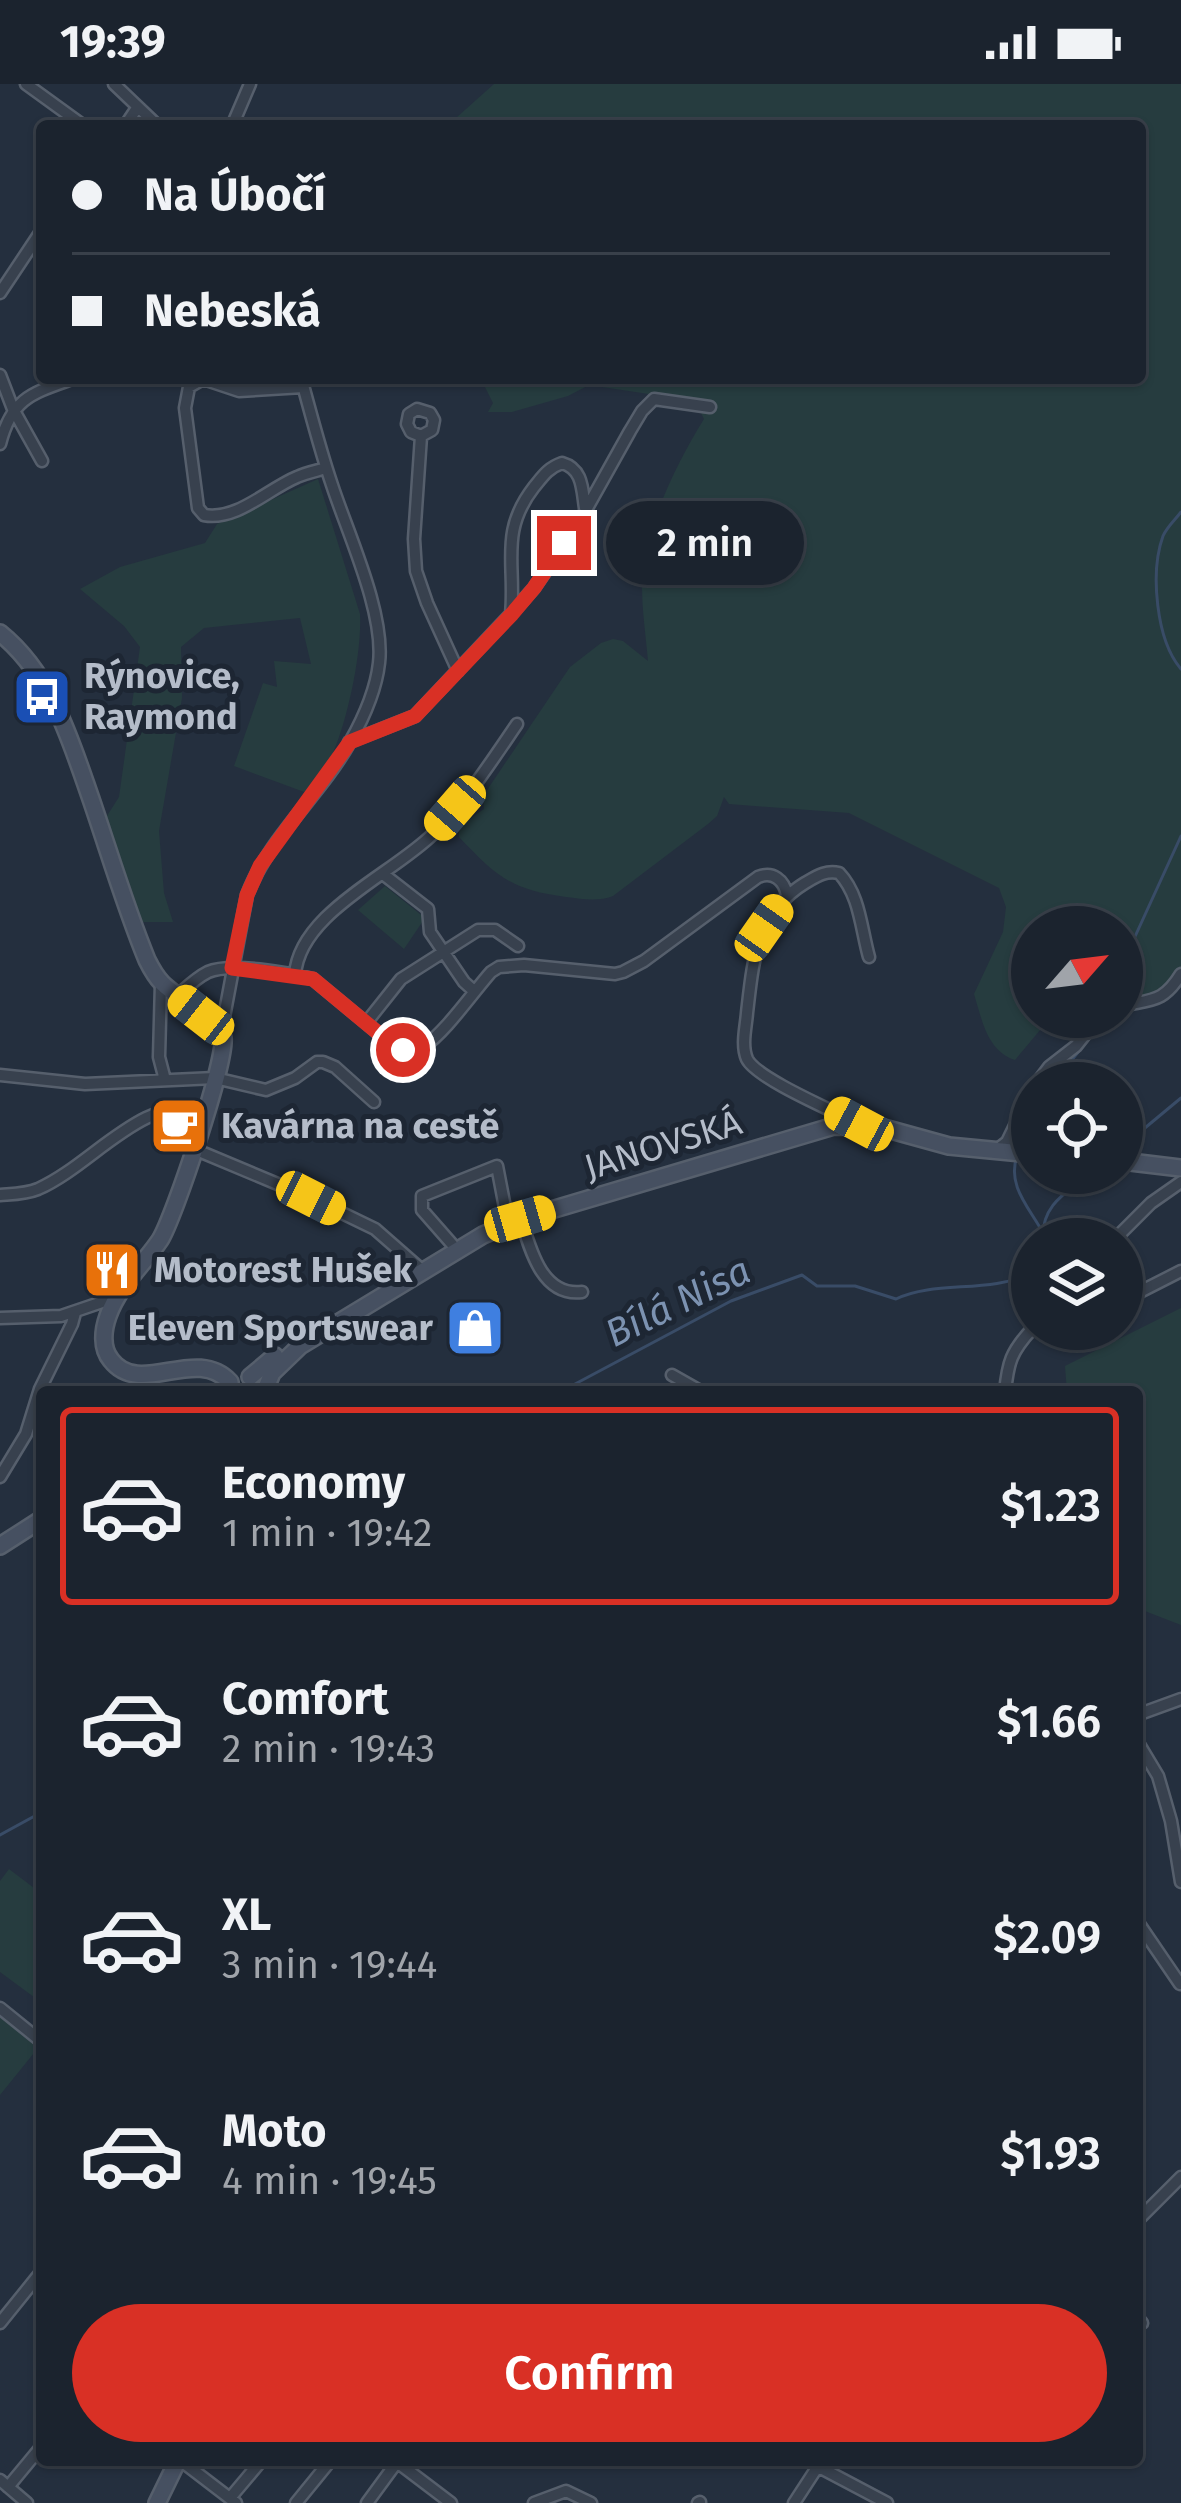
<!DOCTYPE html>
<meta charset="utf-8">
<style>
:root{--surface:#1b232e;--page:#282f3a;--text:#f1f3f6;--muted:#a0a4aa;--line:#39404a;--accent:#d93025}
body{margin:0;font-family:"Fira Sans",sans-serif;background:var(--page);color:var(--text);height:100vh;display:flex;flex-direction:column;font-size:45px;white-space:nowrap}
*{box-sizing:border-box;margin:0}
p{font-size:39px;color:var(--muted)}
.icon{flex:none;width:66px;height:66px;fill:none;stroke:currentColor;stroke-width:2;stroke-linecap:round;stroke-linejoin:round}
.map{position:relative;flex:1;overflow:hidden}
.side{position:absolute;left:36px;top:1302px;width:1107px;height:1080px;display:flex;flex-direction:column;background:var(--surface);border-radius:12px;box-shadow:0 3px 9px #0004,0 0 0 3px var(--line)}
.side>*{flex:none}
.top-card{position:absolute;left:36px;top:36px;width:1110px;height:264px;border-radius:12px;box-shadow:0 3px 9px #0004,0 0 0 3px var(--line);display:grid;align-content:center;height:264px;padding:0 36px;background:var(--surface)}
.needle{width:78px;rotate:62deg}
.buttons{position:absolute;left:1011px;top:822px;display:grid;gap:24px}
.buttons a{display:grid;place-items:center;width:132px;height:132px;border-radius:50%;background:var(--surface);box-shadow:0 3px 9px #0004,0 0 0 3px var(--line);font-size:60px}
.end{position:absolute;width:54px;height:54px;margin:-27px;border:15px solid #d93025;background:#fff;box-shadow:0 0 0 6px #fff}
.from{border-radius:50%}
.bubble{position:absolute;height:84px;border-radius:42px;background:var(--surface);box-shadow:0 3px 9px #0004,0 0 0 3px var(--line);font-size:39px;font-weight:600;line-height:84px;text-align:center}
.car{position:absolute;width:36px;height:72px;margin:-36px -18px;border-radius:15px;box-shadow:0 0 9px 3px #0007;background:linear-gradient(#f5c518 24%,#345 0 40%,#f5c518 0 76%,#345 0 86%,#f5c518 0)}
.top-card b{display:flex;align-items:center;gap:42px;height:114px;font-size:45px}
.top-card b+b{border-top:3px solid var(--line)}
.top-card i{width:30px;height:30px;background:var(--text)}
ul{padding:21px 0 0;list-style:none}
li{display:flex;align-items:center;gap:36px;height:198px;margin:0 24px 18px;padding:0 12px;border:6px solid transparent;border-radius:12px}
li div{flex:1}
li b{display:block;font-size:45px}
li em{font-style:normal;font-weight:600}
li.current{border-color:var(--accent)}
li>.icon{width:108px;height:108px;stroke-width:1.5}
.button{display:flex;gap:24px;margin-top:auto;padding:24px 36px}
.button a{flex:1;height:138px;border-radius:72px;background:var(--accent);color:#fff;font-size:48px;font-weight:600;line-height:138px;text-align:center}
.status{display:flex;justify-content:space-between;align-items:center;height:84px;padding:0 60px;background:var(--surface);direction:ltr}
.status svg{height:33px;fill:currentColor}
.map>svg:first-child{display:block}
.green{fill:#263c3f}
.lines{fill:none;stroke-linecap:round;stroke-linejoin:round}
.stream{stroke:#394c67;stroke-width:3}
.street-casing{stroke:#565f6c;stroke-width:15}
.secondary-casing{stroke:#565f6c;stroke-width:20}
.street{stroke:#38414e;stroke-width:10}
.secondary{stroke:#465061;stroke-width:15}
.route{stroke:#d93025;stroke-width:15}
.labels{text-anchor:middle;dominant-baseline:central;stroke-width:10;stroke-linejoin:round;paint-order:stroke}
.poi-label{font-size:36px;font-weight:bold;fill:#b4bcc9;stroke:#1d2633;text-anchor:start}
.street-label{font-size:36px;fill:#b4bcc9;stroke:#1d2633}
.water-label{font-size:39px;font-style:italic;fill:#7c92b1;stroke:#1d2633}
</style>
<div class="status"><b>19:39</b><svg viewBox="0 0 49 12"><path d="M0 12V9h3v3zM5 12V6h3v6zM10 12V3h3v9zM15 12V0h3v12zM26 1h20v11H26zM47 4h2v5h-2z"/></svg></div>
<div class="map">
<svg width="1181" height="2419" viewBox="0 0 1181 2419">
<rect width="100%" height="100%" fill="#242f3e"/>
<path class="green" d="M494,0h687v903l-11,-4 -17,14 -31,4 2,-40h-2v-34h-90v90h19l-36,43c-28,-9 -33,-40 -41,-66l29,-62 3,-25 -7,-19 -150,-75 -120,-9 -5,-7 -7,19 -9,8 -95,72c-15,6 -31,3 -47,1 -55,-7 -70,-21 -107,-60v-5l6,-10 19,-13 -1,-13 87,-129 31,-24 12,-4 10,2 25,20c-2,-24 -6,-50 -6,-75 1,-55 34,-122 62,-167l-9,-18 -106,-16 -21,11 -56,16h-24l5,-9 -8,-16v-9h655v-252h-693z
M318,395l42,135c2,38 -12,104 -27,139 -7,14 -17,27 -26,40l-73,-27 29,-83 14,4 -3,-26 37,3 -11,-46 -96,10 -23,19 1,51 -23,133 5,62 9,29h-33l-35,-103 14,-22 21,-150 -16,-21 -44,-37 40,-22 85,-24 12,-19z
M385,802l40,32 -21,31 -46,-39z
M1181,1224v317l-44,-17v-216h-70l-2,-26z
M9,1785l33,25v109l-42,-31v-91z
M0,1933l38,31 -38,47z"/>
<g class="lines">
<path class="stream" d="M1181,428c-6,8 -14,15 -18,24 -13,36 -7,104 18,133
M1122,881l59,-129
M1053,999l47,-58
M1020,1063l12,-25
M1122,1063l59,-49
M1017,1072c-10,29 11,50 25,75
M1043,1155c-2,-34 24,-47 47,-66
M560,1308l171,-91 71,-26 15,11h38l41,13c40,-19 92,-5 136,-26
M0,1751l42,-23"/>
<g class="street-casing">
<path id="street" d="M26,0l58,42
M114,0l44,42
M125,42l12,-18
M232,42l18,-42
M0,209l42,-63
M0,291l13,34 29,52
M303,303l-64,4 -36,-12 -14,8 -4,21 13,100 6,7c33,6 64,-26 93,-38 9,-4 19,-6 29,-9
M421,352l-10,-4 -4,-8 2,-10 8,-5 13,4 4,7 -2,10 -11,6 -7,103 2,32 11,32 31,68
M0,360c12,-47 33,-51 75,-66
M511,530c5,-50 -12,-82 23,-127 9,-11 14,-19 28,-24 21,6 20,26 23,45
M349,658l66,-26 96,-102 23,-26 43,-62 53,-95 12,-20 12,-12 56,8
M383,790l45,35 2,23 34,50 10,9
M295,891c4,-62 98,-101 138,-141 33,-33 58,-72 84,-110
M161,899l-2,74 6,23
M177,912c10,-9 19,-18 31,-24 23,-10 80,1 105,7l82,68c10,3 20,5 29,-1 20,-12 50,-55 67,-74l8,-5 25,-2 91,9 8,-2 21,-11 114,-84c15,-6 26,3 29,18
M1122,922c30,-7 41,-3 59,-32
M366,939l35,-44 77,-49h17l23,16
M221,949l26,-138c22,-58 73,-99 103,-153 13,-23 26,-52 29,-79 6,-50 -31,-129 -47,-178 -12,-35 -21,-71 -31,-107
M0,991l85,9 130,-6 51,12 29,-12 22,-16h6l12,5 39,35
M1037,999l12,-16 27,-21 23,-29
M859,1040c-23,-12 -102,-45 -112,-65 -6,-14 -1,-32 0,-46 6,-52 9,-100 58,-130 12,-7 21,-13 34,-10 21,22 22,56 30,84
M194,1065l117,49 64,31 49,43
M998,1065l9,-7 25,-51
M0,1111c12,-1 26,-1 38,-6 56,-25 100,-91 168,-82
M521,1135c9,30 21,78 61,73
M1115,1155l36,-36 30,-21
M458,1167l-36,-41v-14l75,-30 11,57
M1122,1199l14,11
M1122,1217l59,-30
M0,1234l61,-2 56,-19
M1065,1249l6,-4
M672,1291l30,17
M1005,1308c3,-30 6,-40 27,-63
M0,1393l26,-43 14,-45 32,-65 3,-11
M1137,1631l44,-16
M1137,1657l21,35 13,45 10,61
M1137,1837l43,63
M0,1924l42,34
M1137,2137l44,-44
M1137,2233l5,6
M0,2239l42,-52
M180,2376l56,43
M819,2383l68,36
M0,2396l27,23
M8,2403l34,-41
M230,2414l32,-38
M296,2419l35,-43
M367,2419l30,-41 54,41
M534,2419l32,-12 25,12
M698,2419l2,-1
M794,2419l28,-43"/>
</g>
<g class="secondary-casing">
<path id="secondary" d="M0,549c52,42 71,109 92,169 18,53 34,107 55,158 4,8 9,17 15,23 14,15 58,37 61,55 3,24 -49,180 -63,202 -17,25 -42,47 -52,76 -5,14 -7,32 3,44 29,38 84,-15 119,22l1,9
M1122,1077l59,7
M250,1293l25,-21
M266,1304l6,-15 28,-27 183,-111 38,-16 313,-93 46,1 69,19 83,8
M0,1462l42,-27
M157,2419l21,-43"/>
</g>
<use href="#street" class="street"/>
<use href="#secondary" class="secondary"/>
</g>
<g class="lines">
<path class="route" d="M403,966l-8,-3 -82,-68 -81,-11 15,-73 13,-29 90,-124 65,-26 97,-102 22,-26 30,-45"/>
</g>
<defs>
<g id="bus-square" transform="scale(3)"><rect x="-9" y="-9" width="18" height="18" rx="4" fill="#1a4fb4" stroke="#1d2633"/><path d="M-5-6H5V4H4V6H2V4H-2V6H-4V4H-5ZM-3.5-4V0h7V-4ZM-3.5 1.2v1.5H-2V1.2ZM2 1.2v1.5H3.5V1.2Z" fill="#fff"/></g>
<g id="cafe-square" transform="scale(3)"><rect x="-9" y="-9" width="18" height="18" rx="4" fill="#e8710a" stroke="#1d2633"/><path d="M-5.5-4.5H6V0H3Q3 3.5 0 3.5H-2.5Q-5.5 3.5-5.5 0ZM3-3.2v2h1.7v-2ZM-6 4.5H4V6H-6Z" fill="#fff"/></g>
<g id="restaurant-square" transform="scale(3)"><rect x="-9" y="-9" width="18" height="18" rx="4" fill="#e8710a" stroke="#1d2633"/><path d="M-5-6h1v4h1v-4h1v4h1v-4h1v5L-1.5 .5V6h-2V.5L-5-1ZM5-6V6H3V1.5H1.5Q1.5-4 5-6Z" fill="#fff"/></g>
<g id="shop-square" transform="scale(3)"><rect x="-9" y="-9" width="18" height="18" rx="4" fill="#3f7fe0" stroke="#1d2633"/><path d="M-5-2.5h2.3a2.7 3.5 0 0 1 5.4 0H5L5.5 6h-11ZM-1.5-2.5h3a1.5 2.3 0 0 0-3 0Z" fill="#fff"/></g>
</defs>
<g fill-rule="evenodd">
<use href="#bus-square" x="42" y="613"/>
<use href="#cafe-square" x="179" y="1042"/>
<use href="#restaurant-square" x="112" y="1186"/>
<use href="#shop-square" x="475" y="1244"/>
</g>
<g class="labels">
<g class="poi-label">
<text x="84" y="592">Rýnovice,<tspan x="84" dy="41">Raymond</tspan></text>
<text x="221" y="1042">Kavárna na cestě</text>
<text x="154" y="1186">Motorest Hušek</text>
<text x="433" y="1244" text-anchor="end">Eleven Sportswear</text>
</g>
<g class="street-label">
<text transform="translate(663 1061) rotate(-17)">JANOVSKÁ</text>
</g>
<g class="water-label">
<text transform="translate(678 1218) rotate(-26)">Bílá Nisa</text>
</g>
</g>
</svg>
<div class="buttons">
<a><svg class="needle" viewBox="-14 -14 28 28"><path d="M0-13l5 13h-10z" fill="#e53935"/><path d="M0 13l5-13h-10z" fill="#a0a4aa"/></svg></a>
<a><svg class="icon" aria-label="locate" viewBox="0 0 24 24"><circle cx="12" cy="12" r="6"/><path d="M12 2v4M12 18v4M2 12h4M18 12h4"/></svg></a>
<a><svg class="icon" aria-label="layers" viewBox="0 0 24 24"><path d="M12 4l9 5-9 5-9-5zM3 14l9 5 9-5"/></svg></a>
</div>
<i class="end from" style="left:403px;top:966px"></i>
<i class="end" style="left:564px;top:459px"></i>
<div class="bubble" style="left:606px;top:417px;width:198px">2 min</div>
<i class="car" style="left:455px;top:724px;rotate:221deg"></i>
<i class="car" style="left:764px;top:844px;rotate:35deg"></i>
<i class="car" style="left:201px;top:931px;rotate:308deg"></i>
<i class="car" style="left:859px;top:1040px;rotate:298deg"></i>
<i class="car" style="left:311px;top:1114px;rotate:117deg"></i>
<i class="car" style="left:520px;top:1135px;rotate:74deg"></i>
<div class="top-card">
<b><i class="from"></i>Na Úbočí</b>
<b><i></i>Nebeská</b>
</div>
<section class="side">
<ul>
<li class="current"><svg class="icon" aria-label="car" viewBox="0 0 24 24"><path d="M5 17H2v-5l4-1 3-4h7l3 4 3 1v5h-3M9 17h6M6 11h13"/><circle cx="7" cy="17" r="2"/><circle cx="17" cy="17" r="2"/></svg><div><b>Economy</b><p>1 min · 19:42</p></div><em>$1.23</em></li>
<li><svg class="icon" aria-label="car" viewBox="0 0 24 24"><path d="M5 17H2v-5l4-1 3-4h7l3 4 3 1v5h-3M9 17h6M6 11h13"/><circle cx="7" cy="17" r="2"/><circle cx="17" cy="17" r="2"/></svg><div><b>Comfort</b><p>2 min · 19:43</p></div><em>$1.66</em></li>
<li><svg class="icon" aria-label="car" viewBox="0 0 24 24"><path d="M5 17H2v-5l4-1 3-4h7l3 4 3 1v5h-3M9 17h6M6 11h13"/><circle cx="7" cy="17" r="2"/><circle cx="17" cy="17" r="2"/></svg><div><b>XL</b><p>3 min · 19:44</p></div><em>$2.09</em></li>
<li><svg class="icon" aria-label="car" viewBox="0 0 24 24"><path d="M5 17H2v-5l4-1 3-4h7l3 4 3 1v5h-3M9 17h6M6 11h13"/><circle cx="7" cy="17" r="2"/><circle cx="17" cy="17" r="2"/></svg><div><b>Moto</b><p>4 min · 19:45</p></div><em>$1.93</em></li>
</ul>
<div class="button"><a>Confirm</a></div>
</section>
</div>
